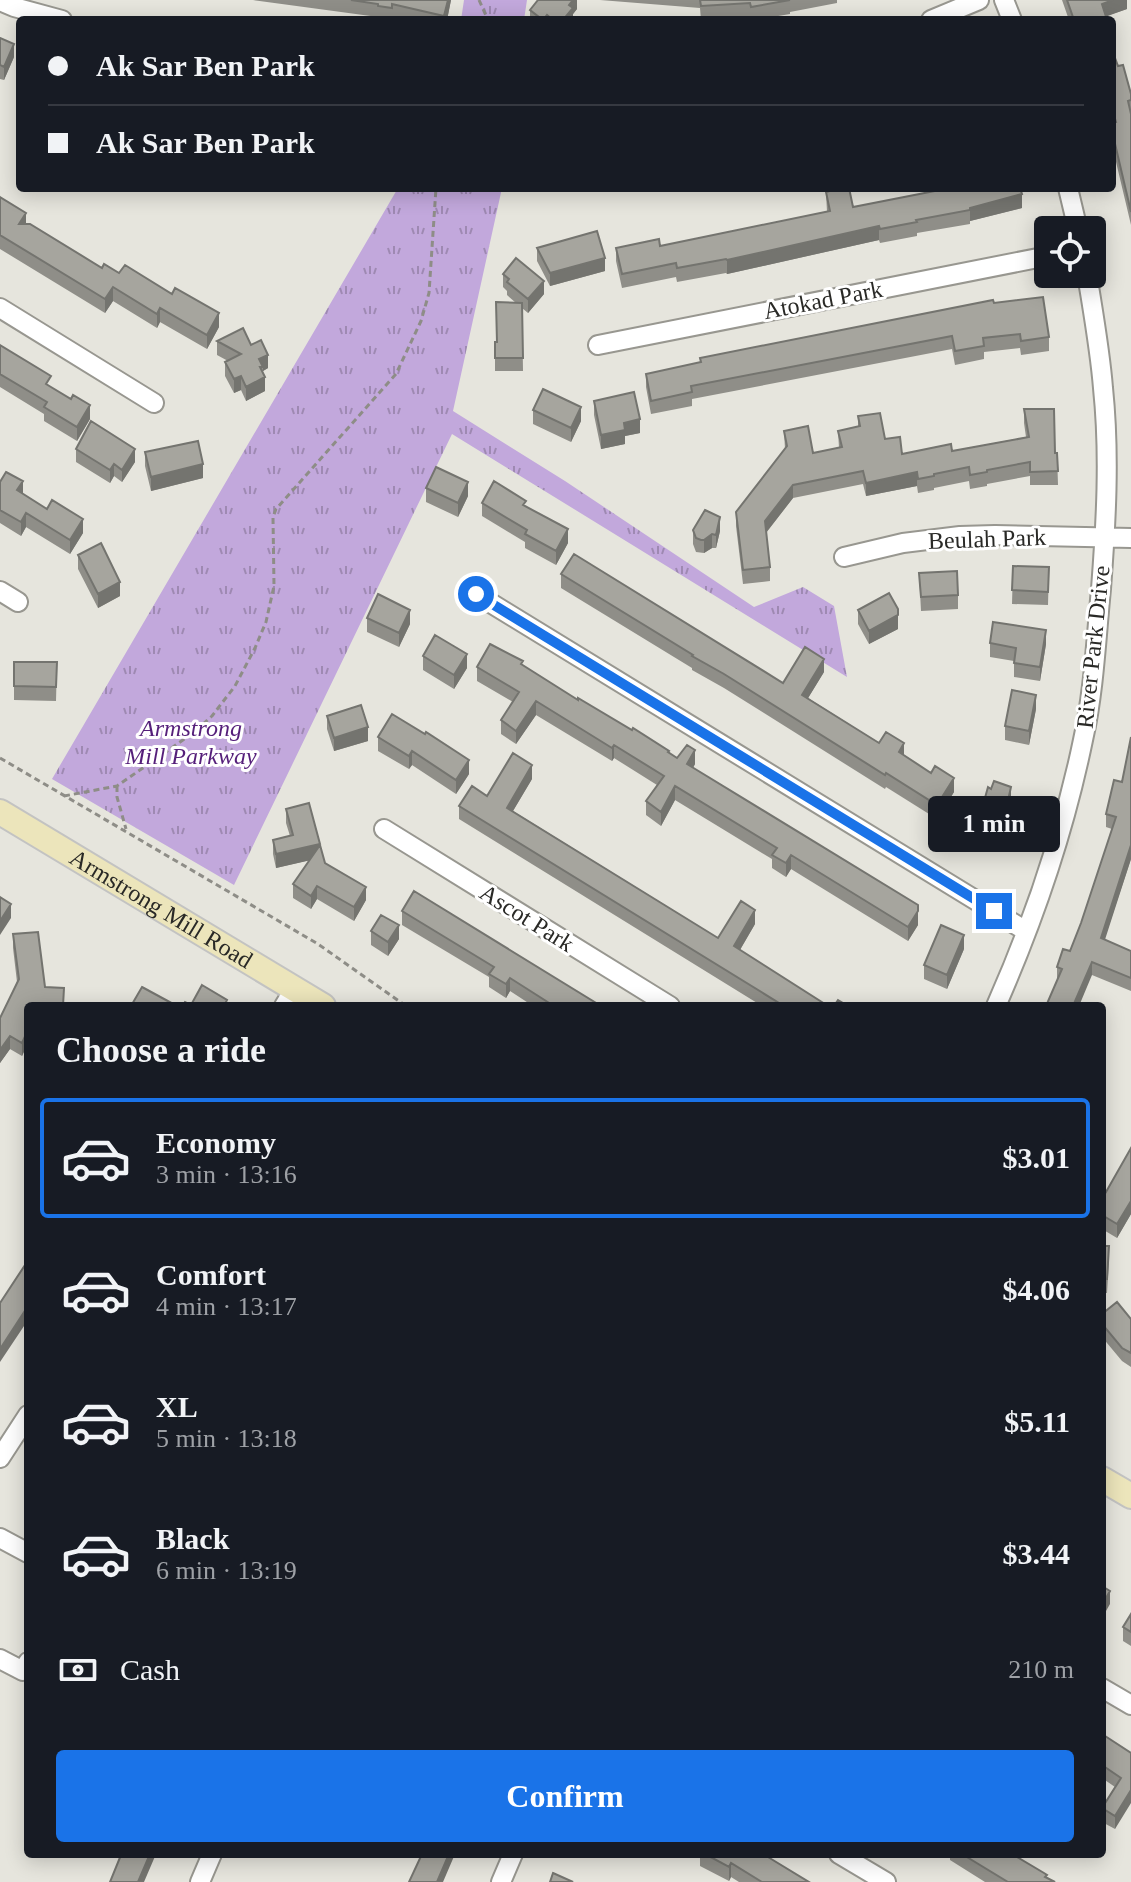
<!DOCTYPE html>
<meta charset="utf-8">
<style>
:root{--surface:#171b24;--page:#20242c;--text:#f1f3f6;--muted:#9ea1a6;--line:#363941;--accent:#1a73e8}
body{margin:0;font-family:Georgia,serif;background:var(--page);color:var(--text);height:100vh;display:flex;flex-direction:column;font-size:30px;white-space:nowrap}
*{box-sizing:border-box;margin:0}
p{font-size:26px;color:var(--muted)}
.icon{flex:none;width:44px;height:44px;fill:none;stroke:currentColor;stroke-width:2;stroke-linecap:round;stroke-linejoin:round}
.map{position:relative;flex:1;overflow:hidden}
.panel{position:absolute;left:24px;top:1002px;width:1082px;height:856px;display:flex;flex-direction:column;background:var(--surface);border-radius:8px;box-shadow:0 4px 20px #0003}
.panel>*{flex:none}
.banner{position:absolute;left:16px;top:16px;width:1100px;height:176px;border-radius:8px;box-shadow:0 4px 20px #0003;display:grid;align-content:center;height:176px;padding:0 32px;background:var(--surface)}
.fabs{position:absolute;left:1034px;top:216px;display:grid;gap:16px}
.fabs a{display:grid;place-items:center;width:72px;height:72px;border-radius:8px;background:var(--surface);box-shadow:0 4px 20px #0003;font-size:40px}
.end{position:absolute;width:36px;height:36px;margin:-18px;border:10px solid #1a73e8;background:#fff;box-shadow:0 0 0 4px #fff}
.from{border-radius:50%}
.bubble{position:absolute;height:56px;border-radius:8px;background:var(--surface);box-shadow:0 4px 20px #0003;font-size:26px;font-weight:800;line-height:56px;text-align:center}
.banner b{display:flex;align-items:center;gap:28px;height:76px;font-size:30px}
.banner b+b{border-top:2px solid var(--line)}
.banner i{width:20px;height:20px;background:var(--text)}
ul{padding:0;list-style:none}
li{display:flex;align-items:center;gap:24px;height:120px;margin:0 16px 12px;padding:0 16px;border:4px solid transparent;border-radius:8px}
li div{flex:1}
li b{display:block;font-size:30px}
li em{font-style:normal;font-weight:800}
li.selected{border-color:var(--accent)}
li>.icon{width:72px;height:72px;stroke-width:1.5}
h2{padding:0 32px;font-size:36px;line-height:96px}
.pay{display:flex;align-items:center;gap:20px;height:88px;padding:0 32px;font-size:30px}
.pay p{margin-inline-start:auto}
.button{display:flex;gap:16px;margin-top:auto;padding:16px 32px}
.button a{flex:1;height:92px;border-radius:8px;background:var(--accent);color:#fff;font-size:32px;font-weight:800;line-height:92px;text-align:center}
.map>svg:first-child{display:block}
.park{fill:url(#park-tufts)}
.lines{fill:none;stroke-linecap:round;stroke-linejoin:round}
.minor-casing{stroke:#989790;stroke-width:22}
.major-casing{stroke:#c3c3c2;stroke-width:28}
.path{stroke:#8e8d87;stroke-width:3;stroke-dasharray:6 4;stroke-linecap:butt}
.minor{stroke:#fff;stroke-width:18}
.major{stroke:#ece5bb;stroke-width:24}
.wall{fill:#8f8e88}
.shaded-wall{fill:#74746f}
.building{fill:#a6a59e;stroke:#74746f;stroke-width:2}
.route{stroke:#1a73e8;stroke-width:10}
.labels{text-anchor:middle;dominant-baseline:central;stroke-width:6;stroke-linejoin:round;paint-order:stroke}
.street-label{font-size:24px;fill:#292926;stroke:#fff}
.park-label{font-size:24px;font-style:italic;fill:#551f7a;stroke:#fff}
</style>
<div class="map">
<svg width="1131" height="1882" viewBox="0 0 1131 1882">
<defs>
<pattern id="park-tufts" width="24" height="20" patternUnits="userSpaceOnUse" patternTransform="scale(2)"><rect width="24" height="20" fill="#c2a8dc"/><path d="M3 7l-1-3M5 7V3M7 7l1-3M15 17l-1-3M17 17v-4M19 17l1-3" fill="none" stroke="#9e89b2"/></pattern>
</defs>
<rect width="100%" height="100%" fill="#e6e5dd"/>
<path class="park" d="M464,0h63l-3,20h-63z
M398,188h104l-49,223 112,70 189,126 49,-20 31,19 13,71 -395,-243 -218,451 -182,-106z"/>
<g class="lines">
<g class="minor-casing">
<path id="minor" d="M1004,0l8,20
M0,1l14,6 48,13
M931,20l48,-20
M1068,188l10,42
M0,308l154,95
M598,345l450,-89
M844,557l59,-14 57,-7 35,-1 136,3
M0,591l18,11
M476,594l550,337
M384,829l286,177
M284,1006l11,-18
M996,1006c38,-86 68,-174 87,-266 11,-49 13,-100 18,-151 5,-66 9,-134 2,-201 -3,-38 -10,-76 -16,-114
M0,1458l28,-43
M0,1538l28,15
M0,1659l23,12 5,-9
M1102,1688l29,17
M839,1854l47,28
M200,1882l12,-28
M501,1882l12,-28"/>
</g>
<g class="major-casing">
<g id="major">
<path id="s1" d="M0,812l323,194"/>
<path d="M1102,1479l29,17"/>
</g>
</g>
<path class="path" d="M479,0l9,20
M0,758l318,186 88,62
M117,786v11l9,32
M64,796l53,-10 76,-53 19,-17 23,-30 20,-38 11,-26 8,-36 -1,-69 3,-8 120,-135 25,-53 8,-28 7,-105"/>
<use href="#minor" class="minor"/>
<use href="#major" class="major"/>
</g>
<path class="wall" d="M253,0h198l-4,20h-44l-11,-3v3h-14v-3z
M577,0v9l-4,5v6h-43v-10z
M600,0h237v3l-47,9v2l-36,6h-3l-1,-3 -49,3 -1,-12z
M1062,0h65v9l-21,7 1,4h-38z
M0,38l14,19 -10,23 -4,-1z
M1112,50l6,16 13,28v131l-19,-80z
M826,192l27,15 169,1 -52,13v3l-53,9v3l-37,7 -1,-3 -152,34 -1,-1 -49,9 -1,-5 -54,11 -6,-27v-13l44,-2 167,-34z
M0,197l26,27 76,44 117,59 -12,22 -47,-27 -3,6 -44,-27 -8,12 -105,-64z
M537,248l68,23 -55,15 -13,-25z
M503,274l41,20 -16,19 -6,-5 1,63h-28v-29h2l19,-39 -9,-8v-4l-4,-4z
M994,303l55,34v14l-28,4 -1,-7 -36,4v7l-29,6 -3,-16 -260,50v7l-41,8 -5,-27v-13l54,-11v-5z
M217,341l34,4 17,23 -5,3 2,20 -19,10 -5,-11 -7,3 -9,-17v-14l3,-1 -11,-6z
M0,345l90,74 -13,22 -33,-20v-7l-44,-27z
M594,401l46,32 -15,3v8l-24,5 -7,-34z
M1024,409l31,44h2l1,32h-28v-9l-43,8v2l-17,3 -1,-8 -35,7v2l-16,3 -1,-7 -51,10 -3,-12 -70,14 -27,35 4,34v14l-27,3 -7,-58v-14l49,-63 -1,-18 29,22 26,-5 -1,-17 20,-4v-11l44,38 50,-3 74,-14 -2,-14z
M533,410l48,11 -10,21 -38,-18z
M76,449l59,13 -13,20 -8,-6 -4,7 -34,-21z
M145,452l58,26 -52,13 -6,-25z
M0,482l23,12 60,39 -13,21 -44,-27 -5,9 -21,-13z
M426,488l42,8 -10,21 -32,-15z
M482,503l86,40 -12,22 -31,-17v-6l-43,-26z
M693,530l27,1 -4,17h-4l-8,5 -8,-1 -3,-8z
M78,555l42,41 -22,12 -20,-39z
M1013,566l36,1 -1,38 -36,-1z
M919,573l39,22v14l-37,2z
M561,574l222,109 41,-11 -16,26 71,45 25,13 50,36 -17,27 -51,-32 -1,2 -161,-101 -32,-18v-2l-131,-80z
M858,610l40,19 -29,15 -11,-20z
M367,618l43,6 -11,23 -32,-15z
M990,643l56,1 -6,37 -26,-4v-16l-24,-4z
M423,656l44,12 -13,21 -31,-19z
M14,662h43l-1,39 -42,-1z
M523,665l55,35 99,58 18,6 -2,4 225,157 -10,16 -117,-72 -5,8 -14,-9v-9l-97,-59 -14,26 -15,-11v-14l11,-16 -43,-27 -2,3 -76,-46 -20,29 -15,-10v-14l12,-18 -36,-21v-14z
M1036,709l-7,36 -24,-5v-14z
M327,716l41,25 -34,10 -7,-22z
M378,737l91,37 -13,20 -44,-29 -3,4 -31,-18z
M1131,737v122l-27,81 27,11v40l-39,-16 -35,5v-13l13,-16 11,-28 31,-94 -6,-2v-13l16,-32z
M532,779l-19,32 205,127 37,-14 -15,26 88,56h-66l-303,-187v-13z
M286,809l34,37 5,17 41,37 -12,21 -37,-22 -6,10 -18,-11v-14l17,-24 -34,8 -3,-14v-14l17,-4 -4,-13z
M1011,810l-12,41 -23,-7v-14z
M402,911l199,95h-68l-23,-15 -4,7 -17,-11v-10l-87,-52z
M371,931l28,8 -11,17 -17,-11z
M13,934l15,72v37l-6,13 -12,-7 -10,14v-45l17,-36 -4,-34z
M964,949l-17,40 -23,-10v-14z
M1102,1199l29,15 -14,24 -15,-9z
M1102,1246l7,14 -2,33h-5z
M1102,1314l29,5v48l-9,-6 -20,-24z
M1131,1614v32l-8,-5v-14z
M1102,1734l29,19 -16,76 -13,-7v-14l13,-21 -13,-9z
M700,1854h58l51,28h-70l-8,-5 -2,4 -29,-15z
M950,1854h62l43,28h-70l-35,-22z"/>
<path class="shaded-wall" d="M448,0h3l-4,20h-3z
M573,0h4v9l-4,5v6h-10l6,-15z
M1113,0h14v9l-25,9v-14z
M14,44v13l-10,23v-13z
M1022,194v14l-52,13v-13z
M26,213v14l-7,-3z
M879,226v14l-152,34v-14z
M605,258v13l-55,15v-13z
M544,281v13l-16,19v-14z
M113,287v14l-8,12v-14z
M160,308v14l-3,6v-14z
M219,313v14l-12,22v-14z
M268,355v13l-5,3v-4l-4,-8z
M241,376v14l-7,3v-14z
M265,377v14l-19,10v-14z
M90,405v14l-13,22v-14z
M581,407v14l-10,21v-14z
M640,419v14l-15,3v8l-24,5v-14l23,-12z
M135,449v13l-13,20v-12z
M114,464v12l-4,7v-13z
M203,464v14l-52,13v-14z
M917,472v14l-51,10v-13z
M23,481v14l-6,-5z
M468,482v14l-10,21v-14z
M793,485v13l-28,36v-13z
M26,513v14l-5,9v-14z
M720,517v14l-4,17v-13z
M83,519v14l-13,21v-14z
M568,529v14l-12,22v-14z
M712,534v14l-8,5v-13z
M120,582v14l-22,12v-14z
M410,610v14l-11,23v-14z
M898,615v14l-29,15v-13z
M1046,630v14l-6,37v-14z
M467,654v14l-13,21v-14z
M824,659v13l-22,36v-13z
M1036,695v14l-7,36v-14z
M536,701v14l-20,29v-13z
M368,727v14l-34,10v-13z
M904,743v14l-5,-5z
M614,745v13l-2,3v-13z
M695,750v14l-8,14v-14z
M412,751v14l-3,4v-13z
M469,760v14l-13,20v-14z
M532,765v14l-25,42v-13z
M954,778v14l-17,27v-14z
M675,786v14l-14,26v-14z
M1011,787v23l-12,41v-14z
M320,844v14l-44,10v-14z
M1131,845v14l-30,93v-14z
M791,855v14l-5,8v-14z
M317,886v13l-6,10v-13z
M366,887v13l-12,21v-14z
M11,904v14l-11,17v-14z
M755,910v14l-21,36v-14z
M918,911v14l-10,16v-14z
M399,925v14l-11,17v-14z
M964,935v14l-17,40v-14z
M1092,962v13l-13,31h-6z
M510,978v13l-4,7v-14z
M28,1030v13l-6,13v-13z
M10,1036v13l-10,14v-13z
M1131,1201v13l-14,24v-14z
M28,1306v14l-28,42v-13z
M1110,1591v13l-8,14v-13z
M1131,1790v13l-16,26v-13z
M150,1854h6l-12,28h-6z
M449,1854h6l-12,28h-6z
M731,1863v14l-2,4v-14z"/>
<path class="building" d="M351,0h97l-4,16 -52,-12v4l-14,-2v-2z
M538,0h35l-4,5 4,3 -10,12h-10l-6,-5 -4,5 -13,-10z
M700,0h90l-39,7 -1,-4 -49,3z
M1067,0h46l-11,4 5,16h-33z
M0,38l14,6 -10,23 -4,-2z
M1112,50l6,16 5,-1 8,29v6l-3,1 3,13v98l-19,-81v-8l4,-1 -4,-13z
M840,188l2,2 7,-2 4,19 97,-19h70l2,6 -52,14v2l-54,10 1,2 -37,7 -1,-3 -152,34 -1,-1 -49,9 -1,-5 -54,11 -6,-26 43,-9 1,7 170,-35 -4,-19z
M0,197l26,16 -7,11h11l72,44 2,-4 15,9 6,-8 47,29 3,-6 44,25 -12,22 -47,-27 -3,6 -44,-27 -8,12 -105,-64z
M597,231l8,27 -55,15 -13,-25z
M516,258l28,23 -16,18 -21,-17 2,-3 -6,-5z
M1043,297l6,40 -28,4 -1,-7 -37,4 1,8 -29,5 -3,-15 -261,50 1,6 -41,9 -5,-27 55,-12 -1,-4 293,-58 1,3z
M496,302l26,1 1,55h-28v-16h2z
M243,328l8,17 10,-5 7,15 -9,4 4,8h-3l5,10 -19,10 -5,-11 -7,3 -9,-17 16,-8 -24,-13z
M0,345l51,31 -5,8 25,15 2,-4 17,10 -13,22 -33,-20 3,-5 -47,-28z
M543,389l38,18 -10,21 -38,-18z
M634,392l6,27 -16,4 1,7 -24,5 -7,-34z
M1024,409h30l1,44h2l1,18 -28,1v-10l-43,8v2l-17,3 -1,-8 -35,7v2l-16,3 -1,-7 -51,11 -3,-12 -70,14 -28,36 5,46 -27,3 -7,-58 51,-66 -3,-15 24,-5 5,27 29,-6 -4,-16 22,-5 -2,-10 22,-3 5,26 15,-2 2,17 49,-10 1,7 77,-14z
M91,421l44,28 -13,21 -8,-6 -4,6 -34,-21z
M198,441l5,23 -52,13 -6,-25z
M436,467l32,15 -10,21 -32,-15z
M6,472l17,9 -6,9 30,19 5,-9 31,19 -13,21 -44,-27 -5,9 -21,-12v-28z
M494,481l32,20 -3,4 45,24 -12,22 -31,-17 2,-4 -45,-27z
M705,510l15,7 -4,18 -4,-1 -8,6h-3l-5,-2 -3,-8z
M101,543l19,39 -22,12 -20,-39z
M574,554l209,129 22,-36 19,12 -22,36 77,48 7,-11 18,11 -5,9 32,21 4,-7 19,12 -17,27 -51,-32 -1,2 -161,-101 -32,-18 1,-1 -132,-81z
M1013,566l36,1 -1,25 -36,-2z
M957,571l1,24 -37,2 -2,-24z
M889,593l9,16v6l-29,16 -11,-21z
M378,594l32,16 -11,23 -32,-15z
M993,622l53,8 -6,37 -26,-4 2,-15 -26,-5z
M435,635l32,19 -13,21 -31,-19z
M490,644l33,17 -2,3 57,36v-2l54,32 1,-2 36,23 -1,1 9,6 10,-13 8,5 -8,14 231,141v6l-10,16 -117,-72 -5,8 -14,-8 5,-7 -102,-62 -14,26 -15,-11 18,-25 -50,-31 -2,3 -76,-47 -20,30 -15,-11 18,-28 -42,-25z
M14,662h43l-1,25 -42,-1z
M1012,690l24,5 -7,36 -24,-5z
M361,705l7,22 -34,11 -7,-22z
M392,714l33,20 1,-2 43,28 -13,20 -44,-29 -3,5 -31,-19z
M1131,737v108l-30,93 30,13v27l-39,-16 -19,44h-27l16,-37 -5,-2 6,-18 7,2 11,-28 35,-106 -10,-3 8,-34 8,2z
M513,753l19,12 -25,43 211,130 23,-37 14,9 -21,36 94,60h-44l-325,-200 13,-20 15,10z
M994,781l17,6 -2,9 2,1 -12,40 -23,-7 12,-43 3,2z
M309,803l11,41 -44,10 -3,-14 20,-5 -7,-26z
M320,845l5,18 41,24 -12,20 -37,-21 -6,10 -18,-12z
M414,891l187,115h-47l-44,-28 -4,6 -17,-10 5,-7 -92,-56z
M0,897l11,7 -11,17z
M381,915l18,10 -11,17 -17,-11z
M941,925l23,10 -17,40 -23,-10z
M38,932l7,55 19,1 -1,18h-35v24l-6,13 -12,-7 -10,14v-32l19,-39 -6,-45z
M202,985l25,15 -3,6h-41l2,-4 6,3z
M142,987l35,19h-46z
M838,1000l10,6h-14z
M1131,1148v53l-14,23 -15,-9v-16z
M1102,1246h7l-2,33h-5z
M27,1262l1,1v43l-28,43v-46z
M1117,1302l14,17v34l-9,-5 -20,-24v-10z
M1102,1586l8,5 -8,14z
M1131,1614v18l-8,-5z
M1102,1734l29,19v37l-16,26 -13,-8 19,-30 -19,-13z
M123,1854h27l-12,28h-28l11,-27 2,1z
M422,1854h27l-12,28h-28z
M705,1854h53l2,1 3,-1 46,28h-47l-31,-19 -2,4z
M962,1854h50l32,19 3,2 -2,2 10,5h-47z
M553,1873l20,9h-23z"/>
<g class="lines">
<path class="route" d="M476,594l518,317"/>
</g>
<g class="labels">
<g class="street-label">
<text transform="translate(823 300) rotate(-11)">Atokad Park</text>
<text transform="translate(987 539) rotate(-2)">Beulah Park</text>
<text transform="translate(1093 647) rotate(-84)">River Park Drive</text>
<text stroke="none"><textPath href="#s1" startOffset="188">Armstrong Mill Road</textPath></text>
<text transform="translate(527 918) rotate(32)">Ascot Park</text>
</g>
<g class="park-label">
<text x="191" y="728">Armstrong<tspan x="191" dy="28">Mill Parkway</tspan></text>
</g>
</g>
</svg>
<div class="fabs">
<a><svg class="icon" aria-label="locate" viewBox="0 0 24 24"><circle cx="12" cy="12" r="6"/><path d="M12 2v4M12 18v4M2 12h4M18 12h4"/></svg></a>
</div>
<i class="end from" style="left:476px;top:594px"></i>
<i class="end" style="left:994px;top:911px"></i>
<div class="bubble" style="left:928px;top:796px;width:132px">1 min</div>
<div class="banner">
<b><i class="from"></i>Ak Sar Ben Park</b>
<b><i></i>Ak Sar Ben Park</b>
</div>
<section class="panel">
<h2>Choose a ride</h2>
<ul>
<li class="selected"><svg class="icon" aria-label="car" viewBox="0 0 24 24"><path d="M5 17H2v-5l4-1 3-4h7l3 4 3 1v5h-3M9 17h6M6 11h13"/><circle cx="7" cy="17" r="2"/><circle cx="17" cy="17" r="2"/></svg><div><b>Economy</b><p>3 min · 13:16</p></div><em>$3.01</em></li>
<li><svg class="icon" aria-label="car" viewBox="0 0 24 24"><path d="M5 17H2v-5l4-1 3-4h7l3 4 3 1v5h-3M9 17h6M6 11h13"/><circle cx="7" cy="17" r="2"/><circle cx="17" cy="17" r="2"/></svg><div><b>Comfort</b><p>4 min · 13:17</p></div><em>$4.06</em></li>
<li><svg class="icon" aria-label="car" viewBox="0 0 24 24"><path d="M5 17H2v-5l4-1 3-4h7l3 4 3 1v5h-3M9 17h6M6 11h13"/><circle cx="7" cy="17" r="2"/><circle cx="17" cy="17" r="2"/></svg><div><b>XL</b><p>5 min · 13:18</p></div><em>$5.11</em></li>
<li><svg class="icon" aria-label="car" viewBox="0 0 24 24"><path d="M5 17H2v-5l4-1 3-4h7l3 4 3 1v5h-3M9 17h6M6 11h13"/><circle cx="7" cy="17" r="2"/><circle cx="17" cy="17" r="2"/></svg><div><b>Black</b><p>6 min · 13:19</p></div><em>$3.44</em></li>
</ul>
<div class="pay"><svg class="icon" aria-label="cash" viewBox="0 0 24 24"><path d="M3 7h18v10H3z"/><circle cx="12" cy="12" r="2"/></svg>Cash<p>210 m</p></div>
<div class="button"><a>Confirm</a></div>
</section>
</div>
